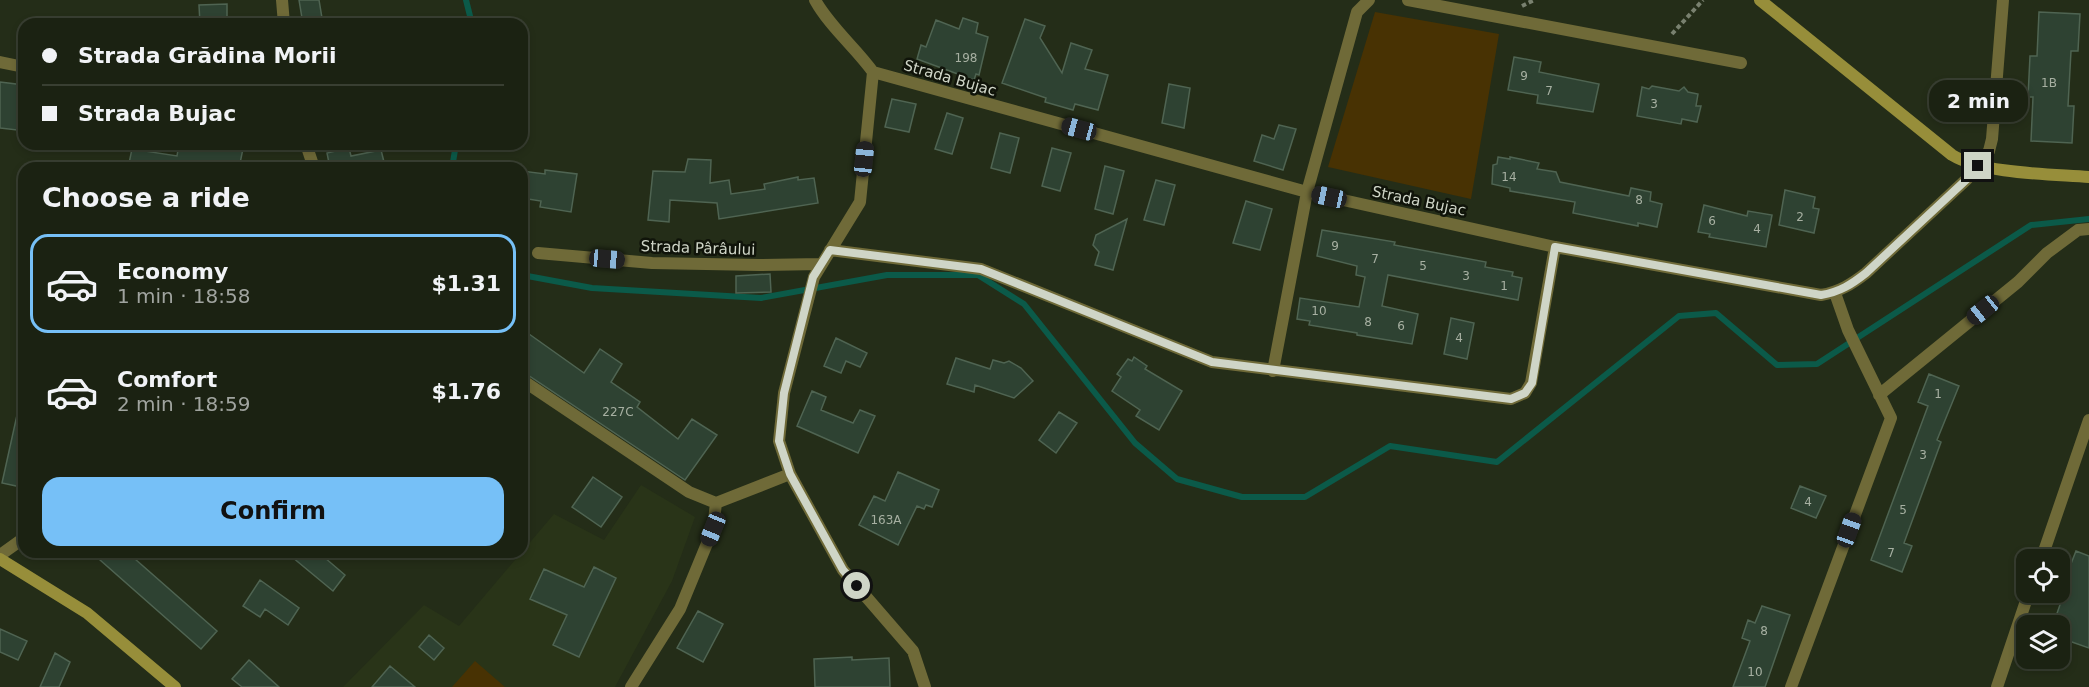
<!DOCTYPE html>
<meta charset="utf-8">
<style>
:root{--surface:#1b2212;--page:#282f20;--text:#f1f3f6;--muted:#a0a49f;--line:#393f32;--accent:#76c0f7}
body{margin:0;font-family:"DejaVu Sans",sans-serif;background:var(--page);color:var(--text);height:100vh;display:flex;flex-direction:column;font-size:22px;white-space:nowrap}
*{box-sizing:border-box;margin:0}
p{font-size:20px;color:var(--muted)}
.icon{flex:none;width:33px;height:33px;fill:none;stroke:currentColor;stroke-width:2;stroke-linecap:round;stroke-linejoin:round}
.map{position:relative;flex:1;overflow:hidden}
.panel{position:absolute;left:18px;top:162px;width:510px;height:396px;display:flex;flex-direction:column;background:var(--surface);border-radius:18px;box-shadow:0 3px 9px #0003,0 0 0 2px var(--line)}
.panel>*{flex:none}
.banner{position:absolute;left:18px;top:18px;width:510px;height:132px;border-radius:18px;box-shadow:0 3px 9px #0003,0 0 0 2px var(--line);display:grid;align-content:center;height:132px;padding:0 24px;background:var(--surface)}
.buttons{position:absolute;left:2016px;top:549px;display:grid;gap:12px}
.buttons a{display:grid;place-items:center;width:54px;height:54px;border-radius:12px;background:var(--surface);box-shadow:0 3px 9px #0003,0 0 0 2px var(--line);font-size:30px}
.end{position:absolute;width:27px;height:27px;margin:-14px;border:8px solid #cfd5c7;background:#111;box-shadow:0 0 0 3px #111}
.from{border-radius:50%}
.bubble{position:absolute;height:42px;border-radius:18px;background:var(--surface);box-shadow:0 3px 9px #0003,0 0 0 2px var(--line);font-size:20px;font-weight:800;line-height:42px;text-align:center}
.car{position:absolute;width:18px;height:36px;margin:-18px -9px;border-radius:8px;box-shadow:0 0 4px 2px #0007;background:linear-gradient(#222 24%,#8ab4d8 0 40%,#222 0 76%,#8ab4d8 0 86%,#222 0)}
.banner b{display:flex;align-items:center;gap:21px;height:57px;font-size:22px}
.banner b+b{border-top:2px solid var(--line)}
.banner i{width:15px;height:15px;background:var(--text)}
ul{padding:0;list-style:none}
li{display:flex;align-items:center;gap:18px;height:99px;margin:0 12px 9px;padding:0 12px;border:3px solid transparent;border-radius:18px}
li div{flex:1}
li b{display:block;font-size:22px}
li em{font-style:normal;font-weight:800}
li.current{border-color:var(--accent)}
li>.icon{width:54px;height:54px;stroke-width:1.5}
h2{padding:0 24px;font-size:27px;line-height:72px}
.cta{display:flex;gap:12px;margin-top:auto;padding:12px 24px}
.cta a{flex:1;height:69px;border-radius:18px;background:var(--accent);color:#111;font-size:24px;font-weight:800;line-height:69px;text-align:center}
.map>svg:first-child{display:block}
.built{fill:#293418}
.green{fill:#483203}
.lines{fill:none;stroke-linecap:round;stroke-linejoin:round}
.stream{stroke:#0b5a49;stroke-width:6}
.building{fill:#2e4232;stroke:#4f6452;stroke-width:1.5}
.path{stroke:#79816f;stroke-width:4;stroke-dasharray:4.5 3;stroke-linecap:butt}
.street{stroke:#6f6a38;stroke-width:12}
.secondary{stroke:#978e3a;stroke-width:12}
.route{stroke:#cfd5c7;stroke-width:8}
.labels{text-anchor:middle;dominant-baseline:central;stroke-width:5;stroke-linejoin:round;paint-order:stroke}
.number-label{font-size:12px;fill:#a7b0a2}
.street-label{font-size:15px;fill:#cfd5c7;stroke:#10140a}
</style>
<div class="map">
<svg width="2089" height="687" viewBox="0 0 2089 687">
<rect width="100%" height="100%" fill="#242d18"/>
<path class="built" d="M641,485l54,32 -23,64 -57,106h-272l81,-82 35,21 95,-112 50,26z"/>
<path class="green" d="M1375,12l124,22 -28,165 -143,-32z
M475,661l30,26h-53z"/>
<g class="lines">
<path class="stream" d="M466,0l6,24
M455,168l-2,-6 3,-18
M522,275l70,13 169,10 126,-23h91l46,29 111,139 42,36 65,18h63l85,-51 107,16 182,-146 37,-3 61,52 40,-1 214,-139 58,-6"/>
</g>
<path class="building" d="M299,0h20l4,24h-20z
M227,4v20h-27l-1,-19z
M2039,12l41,2 -2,37h-7l-3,55h6l-2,37 -41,-2 2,-44h-5l2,-41h7z
M963,18l15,5 -2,10 12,4 -9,38 -3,-1 -2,6 -57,-21 4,-14 5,2 10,-27 23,9z
M1025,19l20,7 -5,12 22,35 9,-30 21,7 -7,19 23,6 -10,35 -23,-6 -2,6 -28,-8 1,-4 -44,-15z
M1514,57l27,5 -2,10 60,12 -6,28 -56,-9 1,-8 -30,-5z
M0,82l24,3 -7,45 -17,-2z
M1169,84l21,4 -6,40 -22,-5z
M1652,86l27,5 5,-4 4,5 10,2 -2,12h5l-4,16 -15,-3 -1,5 -44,-8 5,-29 7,2z
M892,99l24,5 -7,28 -24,-5z
M947,113l16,5 -11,36 -17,-5z
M1279,125l17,4 -13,41 -29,-9 8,-26 12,4z
M1000,133l19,5 -9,35 -19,-5z
M179,144h65l-5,24h-111l4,-19 45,7z
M349,148l2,8 30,-6 4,16 -10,2h-45l-3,-15z
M1052,148l19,5 -11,38 -18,-5z
M1498,157l12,2v-2l29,6 -2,6 19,3 4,10 69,14 2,-8 20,4 -1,9 12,3 -5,23 -19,-4v3l-65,-13 2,-11 -65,-11v-3l-18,-4 1,-19 4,-1z
M688,159l23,1 -1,23 19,-3 2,14 34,-5 -1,-5 34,-7v3l16,-2 4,25 -99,16 -2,-16 -47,-3 -1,22 -21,-2 5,-49 32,1z
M1105,166l19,5 -11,43 -18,-5z
M545,170l32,4 -6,38 -31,-5 1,-6 -19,-3v-27l23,3z
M1156,180l19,5 -11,40 -20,-5z
M1785,190l30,7 -2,11 6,1 -5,24 -35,-8z
M1246,201l26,8 -12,41 -27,-7z
M1704,205l43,11 1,-5 24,4 -6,32 -57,-10 1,-3 -12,-2z
M1127,219l-14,51 -18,-5 4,-13 -6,-7 3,-10z
M1322,230l73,12 -1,3 92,17 -1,5 28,5 -1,4 10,2 -4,22 -130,-25 -6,31 36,8 -6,30 -55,-9v-2l-48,-8 1,-4 -13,-2 3,-21 59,9 6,-30 -9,-2 1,-9 -40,-10z
M770,274l1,18 -35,1v-17z
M1451,318l23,5 -7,36 -23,-5z
M522,329l62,44 16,-24 22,15 -11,18 29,20 -3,5 41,32 14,-20 25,16 -32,45 -163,-109z
M836,338l31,15 -7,14 -14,-6 -5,12 -17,-7z
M1134,357l13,9 -2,3 37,22 -23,39 -23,-14 4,-6 -28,-19 9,-14 -4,-3 11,-15 4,2z
M956,358l34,11 3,-9 11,3 5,-2 12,7 12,13 -19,17 -39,-13 -1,7 -27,-8z
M1929,374l30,12 -22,54 4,2 -37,101 8,3 -10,26 -31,-12 57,-154 -10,-4z
M812,391l14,6 -5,13 32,13 7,-13 15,6 -17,37 -61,-27z
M1059,412l18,11 -21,30 -17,-13z
M17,415h7v60l-3,12 -19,-4z
M898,472l41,18 -7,17 -6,-2 -2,4 -7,-3 -19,39 -39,-20 15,-29 11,5z
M593,477l29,20 -21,30 -29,-20z
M1800,486l26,10 -10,22 -25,-10z
M2076,551l13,5v92l-20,-7 1,-3 -10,-4v-10l-6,-2 16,-46 -3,-2z
M91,552h36l90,79 -16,18z
M286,552h32l27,23 -12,16z
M594,567l22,11 -37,79 -26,-12 14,-30 -37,-16 14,-30 40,18z
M260,580l39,28 -11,17 -23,-16 -5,8 -17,-11z
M1762,606l28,9 -19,55 -6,17h-32l17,-46 -8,-3 6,-18 7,3z
M698,611l25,13 -20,38 -26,-14z
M0,629l27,12 -9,19 -18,-8z
M429,635l15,13 -10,12 -15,-13z
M55,653l15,9 -11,25h-19z
M852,657v3l37,-2 1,29h-75l-1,-28z
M249,660l30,27h-37l-10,-8z
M390,666l25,21h-43z"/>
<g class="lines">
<path class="path" d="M1522,6l12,-6
M1672,34l31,-34"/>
<path class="street" d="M282,0l2,24
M815,0c15,27 40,47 58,72l434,120 248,55 266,48c18,-3 31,-11 45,-22l101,-94 22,-28 3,-12 11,-139
M1408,0l333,63
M0,62l24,5
M306,144l8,24
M830,250l151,19 231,93 299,37 14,-6 6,-10 24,-136
M538,253l114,10 107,2 62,-1
M1273,371l34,-179 50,-180 12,-12
M522,380l167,112 27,11 74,-29 -11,-33 5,-48 30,-116 46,-75 13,-130
M1879,395l139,-113 29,-29 31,-23 11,-1
M790,474l53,96 70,81 12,36
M0,555l24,-17
M2041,560l48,-140
M631,687l49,-78 33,-80 3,-26
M1791,687l100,-269 -43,-88 -13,-37
M1997,687l32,-95"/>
<path class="secondary" d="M1760,0l192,155c31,19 99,19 137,22
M0,559l87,54 88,74"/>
</g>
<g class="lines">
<path class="route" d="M857,586l-14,-16 -53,-96 -11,-33 5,-48 29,-116 17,-27 151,19 231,93 299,37 14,-6 7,-10 23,-136 266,48c19,-3 31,-11 45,-22l101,-94 11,-13"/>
</g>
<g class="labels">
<g class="number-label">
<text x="966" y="58">198</text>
<text x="1524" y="76">9</text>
<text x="2049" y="83">1B</text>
<text x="1549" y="91">7</text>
<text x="1654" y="104">3</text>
<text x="1509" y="177">14</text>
<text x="1639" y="200">8</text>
<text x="1800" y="217">2</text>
<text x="1712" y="221">6</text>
<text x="1757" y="229">4</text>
<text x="1335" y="246">9</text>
<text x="1375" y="259">7</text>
<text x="1423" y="266">5</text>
<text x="1466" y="276">3</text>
<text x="1504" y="286">1</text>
<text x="1319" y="311">10</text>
<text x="1368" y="322">8</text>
<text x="1401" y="326">6</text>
<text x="1459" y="338">4</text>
<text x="1938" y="394">1</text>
<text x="618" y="412">227C</text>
<text x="1923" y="455">3</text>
<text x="1808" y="502">4</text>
<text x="1903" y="510">5</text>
<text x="886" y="520">163A</text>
<text x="1891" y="553">7</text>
<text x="1764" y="631">8</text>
<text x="1755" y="672">10</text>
</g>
<g class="street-label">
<text transform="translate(950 78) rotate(16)">Strada Bujac</text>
<text transform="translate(1419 201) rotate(12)">Strada Bujac</text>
<text transform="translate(698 248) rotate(2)">Strada Pârâului</text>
</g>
</g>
</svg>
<div class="buttons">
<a><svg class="icon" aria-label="locate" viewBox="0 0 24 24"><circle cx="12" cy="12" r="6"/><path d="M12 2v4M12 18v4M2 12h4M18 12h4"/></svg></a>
<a><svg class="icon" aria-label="layers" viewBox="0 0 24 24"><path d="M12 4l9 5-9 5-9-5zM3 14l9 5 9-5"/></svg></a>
</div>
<i class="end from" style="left:857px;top:586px"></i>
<i class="end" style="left:1978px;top:166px"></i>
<div class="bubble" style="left:1929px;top:80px;width:99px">2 min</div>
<i class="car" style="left:1079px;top:129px;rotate:285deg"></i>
<i class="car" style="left:864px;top:159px;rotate:6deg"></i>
<i class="car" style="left:1329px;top:197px;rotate:282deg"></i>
<i class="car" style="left:607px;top:259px;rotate:95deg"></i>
<i class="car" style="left:1983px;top:310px;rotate:231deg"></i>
<i class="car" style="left:713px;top:529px;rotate:202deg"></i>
<i class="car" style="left:1849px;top:530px;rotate:20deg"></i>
<div class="banner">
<b><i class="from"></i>Strada Grădina Morii</b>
<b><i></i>Strada Bujac</b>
</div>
<section class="panel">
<h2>Choose a ride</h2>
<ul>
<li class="current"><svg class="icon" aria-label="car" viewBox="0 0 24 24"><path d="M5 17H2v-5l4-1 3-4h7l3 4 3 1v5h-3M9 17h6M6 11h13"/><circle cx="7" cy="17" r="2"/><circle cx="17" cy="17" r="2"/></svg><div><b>Economy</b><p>1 min · 18:58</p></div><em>$1.31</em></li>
<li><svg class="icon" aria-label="car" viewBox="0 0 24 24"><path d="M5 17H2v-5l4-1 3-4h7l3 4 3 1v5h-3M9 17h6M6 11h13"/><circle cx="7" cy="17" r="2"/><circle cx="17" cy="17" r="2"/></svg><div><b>Comfort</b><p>2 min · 18:59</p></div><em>$1.76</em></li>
</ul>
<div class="cta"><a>Confirm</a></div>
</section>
</div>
